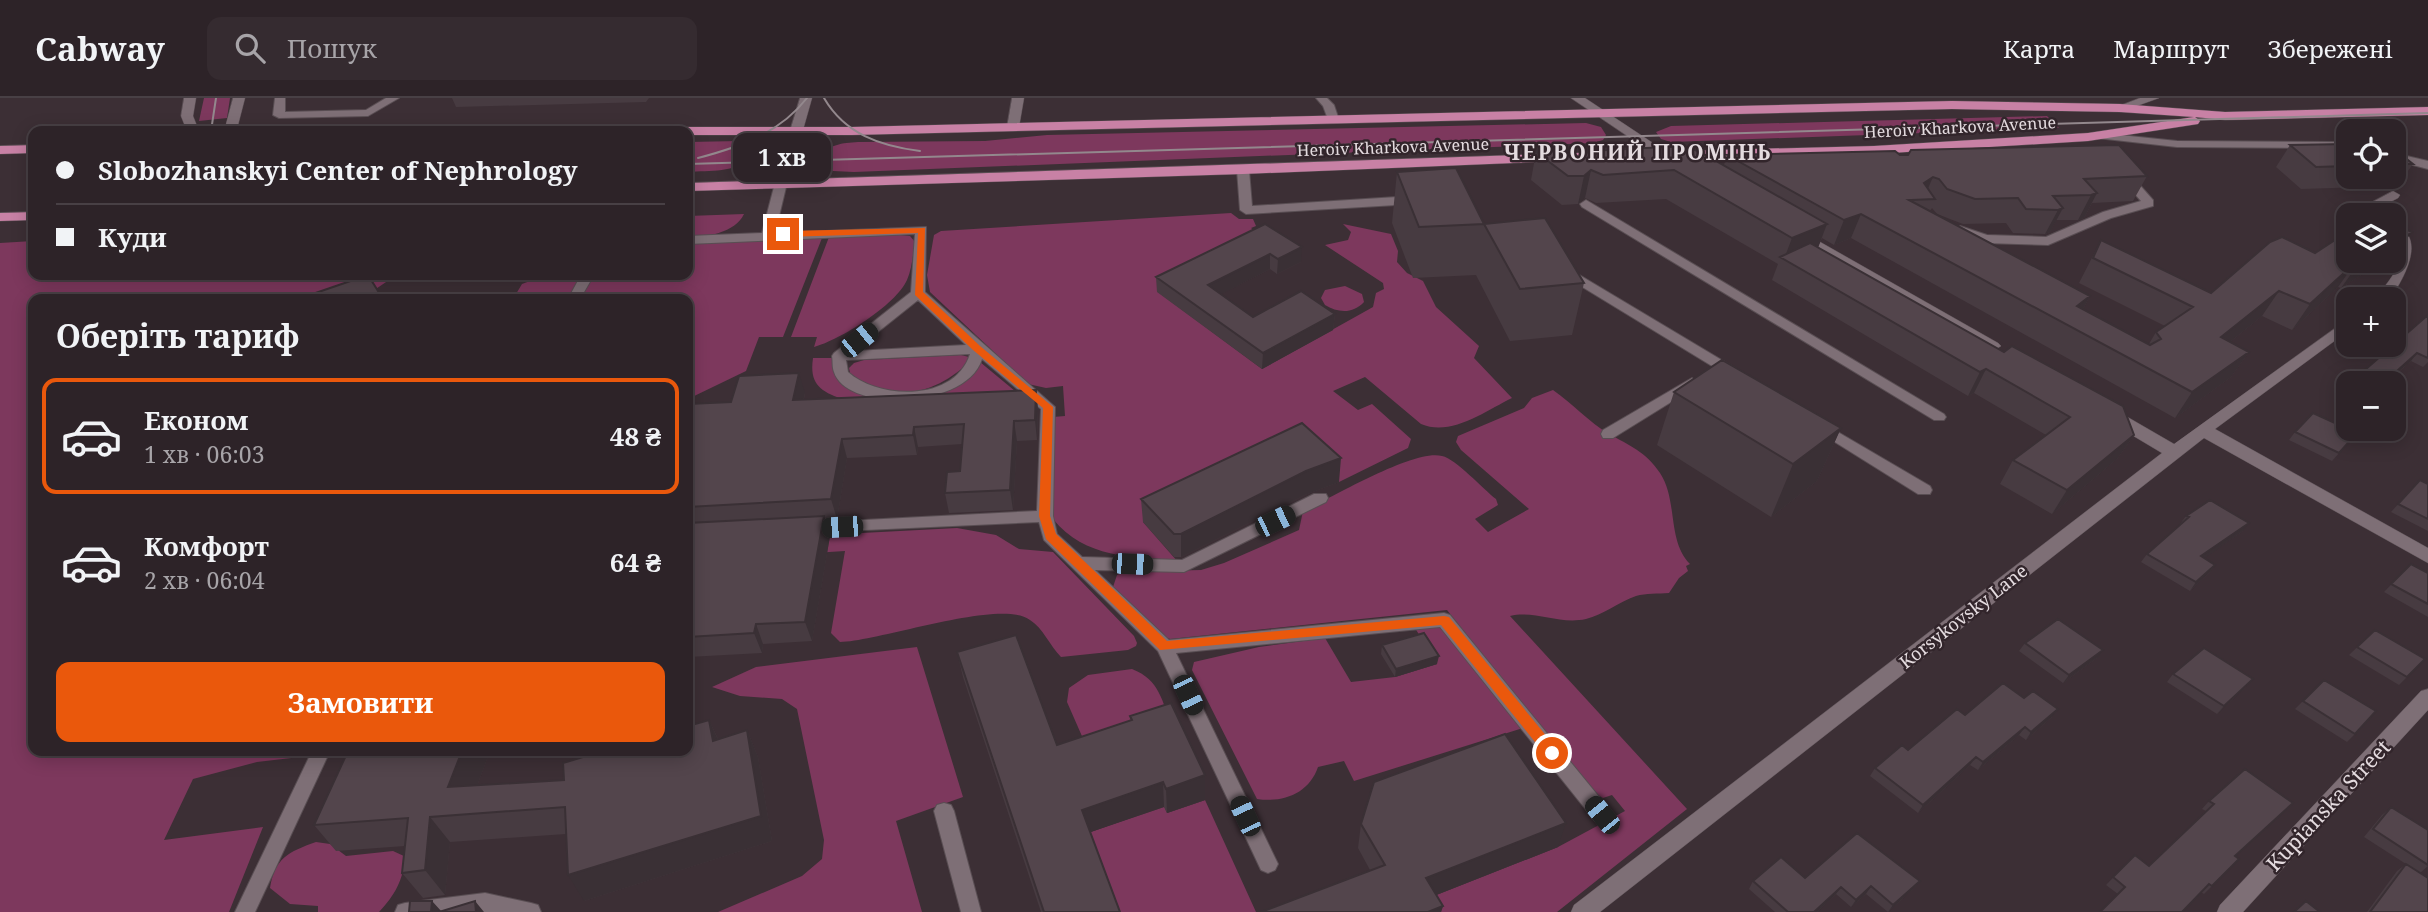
<!DOCTYPE html>
<html lang="uk">
<meta charset="utf-8">
<style>
:root{--surface:#2d2328;--page:#352b30;--text:#f1f3f6;--muted:#a7a4a8;--line:#484045;--accent:#ea580c}
body{margin:0;font-family:"Noto Serif",serif;background:var(--page);color:var(--text);height:100vh;display:flex;flex-direction:column;font-size:26px;white-space:nowrap}
*{box-sizing:border-box;margin:0}
p{font-size:23px;color:var(--muted)}
.icon{flex:none;width:38px;height:38px;fill:none;stroke:currentColor;stroke-width:2;stroke-linecap:round;stroke-linejoin:round}
.map{position:relative;flex:1;overflow:hidden}
.drawer{position:absolute;left:28px;top:196px;width:665px;height:462px;display:flex;flex-direction:column;background:var(--surface);border-radius:14px;box-shadow:0 4px 18px #0003,0 0 0 2px var(--line)}
.drawer>*{flex:none}
.hud{position:absolute;left:28px;top:28px;width:665px;height:154px;border-radius:14px;box-shadow:0 4px 18px #0003,0 0 0 2px var(--line);display:grid;align-content:center;height:154px;padding:0 28px;background:var(--surface)}
.controls{position:absolute;left:2336px;top:21px;display:grid;gap:14px}
.controls a{display:grid;place-items:center;width:70px;height:70px;border-radius:14px;background:var(--surface);box-shadow:0 4px 18px #0003,0 0 0 2px var(--line);font-size:35px}
.end{position:absolute;width:32px;height:32px;margin:-16px;border:9px solid #ea580c;background:#fff;box-shadow:0 0 0 4px #fff}
.from{border-radius:50%}
.bubble{position:absolute;height:49px;border-radius:14px;background:var(--surface);box-shadow:0 4px 18px #0003,0 0 0 2px var(--line);font-size:23px;font-weight:700;line-height:49px;text-align:center}
.car{position:absolute;width:21px;height:42px;margin:-21px -10px;border-radius:9px;box-shadow:0 0 5px 2px #0007;background:linear-gradient(#222 24%,#8ab4d8 0 40%,#222 0 76%,#8ab4d8 0 86%,#222 0)}
.hud b{display:flex;align-items:center;gap:24px;height:66px;font-size:26px}
.hud b+b{border-top:2px solid var(--line)}
.hud i{width:18px;height:18px;background:var(--text)}
ul{padding:0;list-style:none}
li{display:flex;align-items:center;gap:21px;height:116px;margin:0 14px 10px;padding:0 14px;border:4px solid transparent;border-radius:14px}
li div{flex:1}
li b{display:block;font-size:26px}
li em{font-style:normal;font-weight:700}
li.selected{border-color:var(--accent)}
li>.icon{width:63px;height:63px;stroke-width:1.5}
h2{padding:0 28px;font-size:32px;line-height:84px}
.primary-button{display:flex;gap:14px;margin-top:auto;padding:14px 28px}
.primary-button a{flex:1;height:80px;border-radius:14px;background:var(--accent);color:#fff;font-size:28px;font-weight:700;line-height:80px;text-align:center}
header{display:flex;align-items:center;gap:42px;box-sizing:border-box;height:98px;padding:0 35px;background:var(--surface);border-bottom:2px solid var(--line)}
header strong{font-size:33px}
nav{display:flex;gap:38px;margin-inline-start:auto;font-size:24px}
.search{width:490px;height:63px;background:var(--page);display:flex;align-items:center;gap:18px;box-sizing:border-box;padding:0 24px;border-radius:14px;color:var(--muted);font-size:26px}
.map>svg:first-child{display:block}
.green{fill:#7d385d}
.lines{fill:none;stroke-linecap:round;stroke-linejoin:round}
.service-casing{stroke:#594e53;stroke-width:2}
.minor-casing{stroke:#594e53;stroke-width:1}
.tertiary-casing{stroke:#594e53;stroke-width:1}
.secondary-casing{stroke:#594e53;stroke-width:1}
.primary-casing{stroke:#594e53;stroke-width:1}
.service{fill:#7e6f76;fill-rule:evenodd}
.minor{fill:#7e6f76;fill-rule:evenodd}
.tertiary{fill:#7e6f76;fill-rule:evenodd}
.secondary{fill:#7e6f76;fill-rule:evenodd}
.primary{fill:#c881a5;fill-rule:evenodd}
.tram{stroke:#93888d;stroke-width:2}
.wall{fill:#473b41}
.shaded-wall{fill:#3a3035}
.building{fill:#53454c;stroke:#3a3035;stroke-width:2}
.route{fill:#ea580c}
.labels{text-anchor:middle;dominant-baseline:central;stroke-width:5;stroke-linejoin:round;paint-order:stroke}
.far-street-label{font-size:16px;fill:#e4dbdf;stroke:#32252b}
.street-label{font-size:18px;fill:#e4dbdf;stroke:#32252b}
.far-district-label{font-size:21px;font-weight:bold;letter-spacing:2px;fill:#e4dbdf;stroke:#32252b}
.near-street-label{font-size:21px;fill:#e4dbdf;stroke:#32252b}
</style>
<header>
<strong>Cabway</strong>
<div class="search"><svg class="icon" aria-label="search" viewBox="0 0 24 24"><circle cx="10" cy="10" r="6"/><path d="M15 15l6 6"/></svg>Пошук</div>
<nav><a>Карта</a><a>Маршрут</a><a>Збережені</a></nav>
</header>
<div class="map">
<svg width="2428" height="814" viewBox="0 0 2428 814">
<rect width="100%" height="100%" fill="#3c2f35"/>
<path class="green" d="M204,0h26l-3,20 -28,3z
M2047,18l12,12 -388,14 -10,-3 -5,-7 15,-6z
M1586,25l15,4 5,8 -3,5 -10,3 -739,29 -21,-1 -12,-6 -2,-7c10,-14 23,-15 39,-16l127,-1 62,-6z
M740,43l11,6v9c-16,18 -41,14 -63,16v-30z
M1231,115l8,6h14l3,7 -5,2 14,11 -107,53 104,77 111,-62 3,-14 8,-4 -1,-6 -58,-38 23,-5 3,-8 -8,-8 48,10 7,17 -1,11 10,11 16,8 13,26 43,39 -5,12 38,40c-27,13 -61,39 -91,26l-56,-47 -32,14 25,19 14,-6 39,35 -3,9 -69,34 -38,-36 -158,76 35,40c-46,-6 -93,-3 -125,-43v-102l12,-1 -2,-30 -17,2 -18,-4 -98,-92 -3,-17 7,-40 7,-4z
M744,116c-9,19 -38,23 -56,24v-22z
M900,137l10,1 5,6c-2,12 -3,27 -8,38 -11,25 -67,60 -93,67l3,-10h-26l38,-100z
M822,140l-39,99h-24l-13,34 -58,28v-100h-175l9,-15 24,-9h142v-31z
M33,143v34h401l-42,3 -31,21h-116l-3,-2 -5,2h-204v452h270l-3,6 -43,5 -64,17 -29,61 99,-13 -34,85h-229v-669z
M1345,188l17,8 2,8c-11,12 -26,11 -39,3l-4,-7 4,-8z
M961,257l12,3c-34,36 -83,49 -123,15l-1,-5 5,-5 10,-3z
M813,260h20l27,32 73,4 47,-32 46,38h-181c-24,-8 -36,-15 -32,-42z
M1553,292c19,13 36,32 56,44 20,11 37,18 51,39 18,27 7,68 30,91l-4,2 2,5 -9,7 -10,15c-11,1 -23,0 -33,3 -17,6 -33,19 -50,23 -27,6 -51,-9 -76,-3l177,193 -130,103h-130l-6,-11 137,-54 67,-36 -13,-16 -9,3 -10,-6 -146,-182 -277,29 -9,-4 -48,-48 4,-12 7,-3 77,-2 23,-7 75,-33 4,-19c28,-13 112,-63 139,-55 14,3 41,33 54,43l2,6 -23,14 13,13 41,-23 -68,-59 -5,-8 2,-6 66,-28 8,-10z
M957,430l39,7 23,14 34,3 81,84 3,7 -1,3 -8,4 -67,7c-11,-11 -18,-29 -31,-37 -29,-22 -149,21 -190,22l-9,-9 14,-82 -155,10 18,-20z
M1439,528l84,102 -169,53 -10,-20 -26,6c-9,26 -34,36 -61,32l-65,-129 2,-8 65,-15 66,-9 26,44 44,-5 42,-13 -22,-36z
M917,549l46,150 -67,24 26,91h-204l84,-36 20,-17 2,-19 -27,-131 -15,-10 -42,-3 -28,-9 44,-20z
M1132,571c28,11 30,32 40,58l-80,32 -25,-57 2,-14 19,-13z
M1205,702l51,112h-142l-29,-78 79,-28 3,7z
M316,744l14,2 16,12 47,-5 13,6c-4,24 -10,37 -27,55h-61v-6l-28,-2 -20,-16c5,-30 18,-36 46,-46z"/>
<g class="lines">
<g class="service-casing">
<path id="service" d="M275,0h10v14l81,-2 20,-12h13l-31,18 -89,2 -6,-3z
M1316,0h11l7,7 5,15 -2,2h-8l-6,-16z
M2101,35l76,8 171,1v6l-171,-1 -80,-9v-4z
M2394,55l34,8v8l-34,-9z
M1243,68l6,4 3,36 161,-10 6,4 -6,4 -167,10 -6,-4 -3,-40z
M2126,75l4,1 23,26v6l-42,12 -63,27 -63,-2 -31,-13 6,-4 27,9 59,2 57,-25 38,-11 -21,-24z
M781,81l6,4 -12,50 151,-6 -1,65 130,115 -2,109 4,18 25,23 100,3 132,-66h12l2,4 -2,4 -142,70 -89,-2 74,70 275,-27 6,2 159,194 3,6 -3,6 -7,2 -7,-2 -155,-194 -264,26 102,211 -3,6 -7,3 -7,-3 -103,-219 -114,-111 -5,-18 -239,11 -2,-4 8,-6 231,-12 4,-102 -59,-50c-15,50 -135,54 -148,13 -2,-5 -1,-11 -2,-16l2,-3 77,-61 4,-58 -227,10v-8l74,-3 13,-50zM918,202l48,45 -112,6zM970,256c-15,48 -91,46 -122,18l-2,-12z
M1586,102l358,214 2,3 -2,3h-10l-352,-213 -2,-3z
M1566,169l174,104 2,3 -7,5 -5,-2 -169,-103 -2,-3z
M581,177h13l-14,24h-12z
M1692,280l7,5 -2,3 -84,52h-10l-2,-4 2,-4z
M1819,323l111,65 2,4 -2,4h-12l-104,-65 -2,-3 2,-3z
M312,653h18l-75,161h-20z
M944,705l7,2 3,6 27,101h-20l-27,-101 3,-6z
M485,795l46,10 7,2 3,7h-146l3,-7 7,-2z"/>
</g>
<g class="minor-casing">
<path id="minor" d="M800,0h12l-24,85 -7,4 -7,-4z
M1012,0h12l-5,29 -6,4 -6,-4z
M2140,0h19l-39,14 -6,-4z
M2393,93l7,4 -2,3 -21,11 7,6h-15l-8,-7z
M2394,126c34,13 10,54 -4,75h-14c8,-14 27,-31 25,-49 -1,-11 -7,-13 -7,-26z
M1799,132l199,113 3,3 -8,5 -5,-2 -194,-112v-6z
M2348,221v12l-133,98 213,119v15l-224,-125 -604,474h-29l3,-7 588,-452 -57,-34 -2,-4 2,-4h12l57,33z
M2428,591v21l-185,202h-26l3,-7 201,-214z"/>
</g>
<g class="tertiary-casing">
<path id="tertiary" d="M1571,0h14l86,57 -1,3h-10z"/>
</g>
<g class="secondary-casing">
<path id="secondary" d="M184,0h12l-3,18 6,15h-12l-6,-15z
M233,0h12l-7,27 -5,6h-13l6,-7z"/>
</g>
<g class="primary-casing">
<path id="primary" d="M1952,3l168,3 105,8 203,-5v8l-203,5 -30,-3 5,4 -2,3 -110,17 -214,13 -193,4 -6,-4 1,-3 198,-5 214,-13 106,-16 -74,-5 -168,-3 -1100,26h-164v-4h-27l6,-4h185z
M33,47v8l-33,1v-8z
M1608,54l6,4 -1,3 -370,15 -555,17v-8z
M33,114v8l-33,1v-8z"/>
</g>
<use href="#service" class="service"/>
<use href="#minor" class="minor"/>
<use href="#tertiary" class="tertiary"/>
<use href="#secondary" class="secondary"/>
<use href="#primary" class="primary"/>
<path class="tram" d="M824,0c21,36 56,48 96,53
M211,33l5,-33
M698,60c42,-11 82,-25 109,-60
M688,66l1740,-51"/>
</g>
<path class="wall" d="M452,0h197l-3,4 -190,5z
M2348,46v33h46v-28l19,15 -16,22 -96,3 -25,-22 14,-22z
M1536,54l44,6 144,7 3,-10h173l247,21 -14,25 -41,2 -8,15 -6,2h-22l-6,12 -5,2 -32,-1 -7,-10 -43,1 -26,-10 -5,-6 -2,3 160,85 -7,13 66,35 7,-12 9,-6 -86,-43 22,-43 110,53 104,-40 33,8h40l-15,11 -4,-2 -28,18 -3,-1 -46,43 -30,-14 -32,26 19,10 -18,25 -56,41 -324,-180 -17,7 -12,-7 -4,9 316,188 -16,23 -66,56 -52,-30 13,-24 33,-25 -72,-42 -6,3 -196,-116 6,-16 -112,-65 -70,4 -11,-5 -7,6 -16,1 -31,-25z
M1397,74l187,111 -12,52 -62,6 -34,-66 -63,3 -21,-55z
M1265,126l36,38 -24,12 -7,-5 -49,25 32,23 82,-3 -2,16 -71,39 -105,-77 -1,-15z
M2428,217v47l-5,5 -12,-6 -25,22h-13l-13,-6 6,-8z
M1036,292l2,20 -1,30 -20,1 -4,69 -64,3 -4,-20 15,-22 2,-27 -44,3 -1,8 -70,3 -10,61h-12l5,17 -18,105 -49,3 -1,9 -74,4v-253l43,-2 74,-9 -1,6z
M1674,294l167,36 -24,53 -46,36 -114,-72z
M2295,334l55,9 -18,20 -43,-21z
M2420,382l8,4v47l-37,-19z
M1339,384l-34,13 -124,62h-7l-31,-35 -2,-23z
M2186,418l57,15 -39,27 11,7 -6,8 -19,18 -49,-29 6,-8 34,-30h-1z
M2411,466l17,9v44l-44,-25z
M2375,532l50,29 -26,26 -50,-30z
M2025,545l72,15 -34,25 -44,-32z
M1382,547l55,19 -42,13 -14,-23z
M957,554l100,93 74,-24 -1,-5 75,59v25l-38,13 -3,-6 -74,25 30,80h-79l-78,-235z
M2173,576l73,13 -29,27 -50,-32z
M2324,582l31,54 -8,8 -52,-33z
M1965,617l87,2 -26,23 -7,-5 -41,35 -8,-5 -52,48 -48,-37 5,-8 33,-18z
M709,622l9,19 29,-9 11,27 14,84 -188,60 -18,-67 -116,8 -5,53 -22,3 -21,-25 3,-27 -69,5 -22,-26 34,-74h142l-13,35 87,-6 124,-29z
M2245,671l-10,87 4,3 -35,35 -3,-2 -83,2 -12,-9 29,-30 14,11 57,-55 -4,-2 7,-8z
M2391,709l37,23v36l-8,7 8,39h-61l30,-41 9,-7 -42,-27 18,-22z
M1361,726l197,23 -122,48 7,11 -2,6h-180l109,-42 -12,-22z
M1805,780l115,3 -6,7 -26,24 -22,-18 -15,13 -15,-13 -19,18h-42l-26,-23 4,-8z"/>
<path class="shaded-wall" d="M1591,72l-6,28 -7,6 6,-28z
M1933,79l-10,23 1,-17z
M2097,95l-13,25 -6,2 13,-25z
M2063,110l-13,24 -5,2 13,-24z
M1861,116l-10,24 -17,7 10,-25z
M1827,126l-11,29 -32,6 8,-21z
M2412,134l-18,24v-11z
M1302,149l-1,15 -24,12 1,-15z
M1270,156v15l-62,32v-16z
M2363,163h13l-7,9 -28,18 18,-25z
M2381,163h7l-15,11z
M2356,164l-18,25 -46,43 18,-26z
M2279,193l-17,25 -58,47 17,-26z
M2090,198l-14,26 1,-16z
M1335,216l-2,16 -71,39 1,-16z
M2249,254l-18,25 -56,41 17,-26z
M2417,255l-6,8 -26,22 3,-4z
M1986,271l-12,24 -6,3 12,-24z
M799,275l6,20 -6,26 -6,-19z
M1036,292l2,20 -1,30 -2,-20z
M1014,323l3,20 -4,69 -3,-20z
M914,329l4,20 -1,8 -4,-20z
M1841,330l-24,53 -46,36 22,-53z
M2134,337l-16,23 -66,56 15,-24z
M842,341l5,19 -10,61 -6,-20z
M1341,360l-2,24 -34,13 -124,62v-23l125,-63z
M824,418l6,20 -18,105 -7,-19z
M2249,425l-6,8 -48,34 6,-9z
M2215,467l-6,8 -19,18 6,-9z
M756,526l7,20 -1,9 -8,-20z
M2103,552l-6,8 -34,25 6,-8z
M1439,558l-2,8 -42,13 1,-8z
M2253,581l-7,8 -29,27 7,-8z
M2058,611l-6,8 -26,23 5,-8z
M709,622l12,26 -8,-5z
M2025,629l-6,8 -41,35 5,-8z
M747,632l11,27 14,84 -188,60 -16,-26z
M462,653h28l-23,62 -19,-26z
M1976,659l-6,8 -52,48 5,-8z
M1205,677v25l-38,13 -1,-24z
M1163,684l1,25 -79,27 -3,-24z
M430,719l20,25 -5,53 -20,-25z
M1566,725l-8,24 -137,54 5,-23z
M1920,783l-6,7 -26,24 5,-7z
M1871,788l-5,8 -15,13 5,-7z
M1841,789l-5,7 -19,18h-3z
M432,803l10,11h-11z
M475,803l9,11h-8z
M1443,808l-2,6h-13z"/>
<path class="building" d="M2348,46v22l-32,1 -26,-22z
M2119,47l28,31 -63,3 13,14 -6,2 -38,1 10,12 -5,2 -32,-1 -8,-11 -43,1 -28,-10 -8,-10 -6,-2 -9,6 11,16 -26,1 181,96 -13,10 73,39 11,-6 -5,-7 37,-25 -100,-49 8,-18 110,53 59,-51 12,-5 33,16 23,-15 4,2 6,-4v25h15l-4,2 -3,-1 -46,42 -31,-13 -58,46 28,15 -57,40 -331,-178 -17,6 -117,-65 168,-4 5,4h8l3,-5z
M1685,48l15,6 127,72 -35,14 -118,-68 -71,5 -12,-5 -7,6h-16l-32,-24 34,-1 10,7 5,-2 3,-5z
M2394,51l19,15h-19z
M1456,70l28,56 -65,3 -22,-55z
M1545,120l39,65 -64,6 -36,-65z
M1265,126l37,23 -24,12 -8,-5 -62,31 45,32 48,-26 34,23 -72,39 -107,-76z
M2394,126l18,8 -18,13z
M1810,145l194,109 8,-6 111,60 11,29 -67,55 -54,-30 57,-43 -84,-48 -6,3 -200,-115z
M368,177l15,24h-85z
M2428,217v43l-11,-5 -29,26 -22,-10z
M1722,262l119,68 -48,36 -119,-72z
M799,275l-6,27 243,-10 -1,30 -21,1 -4,69 -65,3 2,-21 13,-1 4,-47 -50,3 -1,8 -71,4 -11,60 -143,8v-103l43,-2 8,-26z
M2313,315l44,20 -18,20 -44,-21z
M1302,325l39,35 -35,13 -125,63h-7l-33,-35z
M2420,382l8,4v35l-30,-15z
M2210,402l39,23 -48,33 14,9 -19,17 -49,-28 42,-37 -3,-1z
M824,418l-19,106 -49,2 -2,9 -66,4v-114z
M2411,466l17,9v31l-37,-20z
M2058,521l45,31 -34,25 -44,-32z
M2375,532l50,29 -18,18 -50,-30z
M1424,535l15,23 -43,13 -14,-24z
M1016,537l41,110 75,-25 -2,-4 41,-13 34,72 -39,14 -3,-7 -81,28 38,102h-76l-87,-260z
M2204,550l49,31 -29,27 -51,-32z
M2324,582l52,31 -21,23 -52,-33z
M2003,585l21,15 9,-7 25,18 -27,23 -6,-5 -42,35 -7,-5 -53,48 -48,-37 27,-23 6,5 49,-41 8,6z
M709,622l4,21 34,-11 14,86 -193,59 -3,-68 -135,10 -5,53 -23,3 6,-55 -94,7 34,-74h114l-14,36 116,-7 -1,-17 20,-6v-6h105v-25z
M1505,636l61,89 -140,55 17,28 -15,6h-167l124,-47 -24,-41 13,-42z
M2245,671l48,34 -58,53 4,3 -27,27 -3,-2 -27,28h-82l25,-25 -12,-10 22,-22 14,11 65,-62 -5,-3z
M2391,709l37,23v35l-55,-36z
M1857,735l63,48 -27,24 -22,-19 -15,14 -15,-13 -27,25h-26l-35,-31 28,-24 24,21z
M2406,766l22,14v34h-58z
M410,803h22l-1,11h-22z
M475,803l1,11h-37z
M2306,803l14,11h-26z"/>
<path class="route" d="M925,130l-2,64 57,54 73,61 -3,109 6,18 111,107 277,-25 5,1 108,132v8h-10l-106,-132 -281,25 -114,-111 -7,-23 4,-108 -70,-58 -58,-55 3,-62 -135,4 -4,-3 4,-3z"/>
<g class="labels">
<g class="far-street-label">
<text transform="translate(1960 29) rotate(-3)">Heroiv Kharkova Avenue</text>
<text transform="translate(1393 49) rotate(-2)">Heroiv Kharkova Avenue</text>
</g>
<g class="street-label">
<text transform="translate(1963 518) rotate(-38)">Korsykovsky Lane</text>
</g>
<g class="far-district-label">
<text x="1638" y="54">ЧЕРВОНИЙ ПРОМІНЬ</text>
</g>
<g class="near-street-label">
<text transform="translate(2328 707) rotate(-47)">Kupianska Street</text>
</g>
</g>
</svg>
<div class="controls">
<a><svg class="icon" aria-label="locate" viewBox="0 0 24 24"><circle cx="12" cy="12" r="6"/><path d="M12 2v4M12 18v4M2 12h4M18 12h4"/></svg></a>
<a><svg class="icon" aria-label="layers" viewBox="0 0 24 24"><path d="M12 4l9 5-9 5-9-5zM3 14l9 5 9-5"/></svg></a>
<a>+</a>
<a>−</a>
</div>
<i class="end from" style="left:1552px;top:655px"></i>
<i class="end" style="left:783px;top:136px"></i>
<div class="bubble" style="left:733px;top:35px;width:98px">1 хв</div>
<i class="car" style="left:859px;top:242px;rotate:51deg"></i>
<i class="car" style="left:1275px;top:423px;rotate:64deg"></i>
<i class="car" style="left:842px;top:429px;rotate:267deg"></i>
<i class="car" style="left:1132px;top:466px;rotate:92deg"></i>
<i class="car" style="left:1188px;top:597px;rotate:155deg"></i>
<i class="car" style="left:1602px;top:717px;rotate:321deg"></i>
<i class="car" style="left:1245px;top:718px;rotate:335deg"></i>
<div class="hud">
<b><i class="from"></i>Slobozhanskyi Center of Nephrology</b>
<b><i></i>Куди</b>
</div>
<section class="drawer">
<h2>Оберіть тариф</h2>
<ul>
<li class="selected"><svg class="icon" aria-label="car" viewBox="0 0 24 24"><path d="M5 17H2v-5l4-1 3-4h7l3 4 3 1v5h-3M9 17h6M6 11h13"/><circle cx="7" cy="17" r="2"/><circle cx="17" cy="17" r="2"/></svg><div><b>Економ</b><p>1 хв · 06:03</p></div><em>48 ₴</em></li>
<li><svg class="icon" aria-label="car" viewBox="0 0 24 24"><path d="M5 17H2v-5l4-1 3-4h7l3 4 3 1v5h-3M9 17h6M6 11h13"/><circle cx="7" cy="17" r="2"/><circle cx="17" cy="17" r="2"/></svg><div><b>Комфорт</b><p>2 хв · 06:04</p></div><em>64 ₴</em></li>
</ul>
<div class="primary-button"><a>Замовити</a></div>
</section>
</div>
